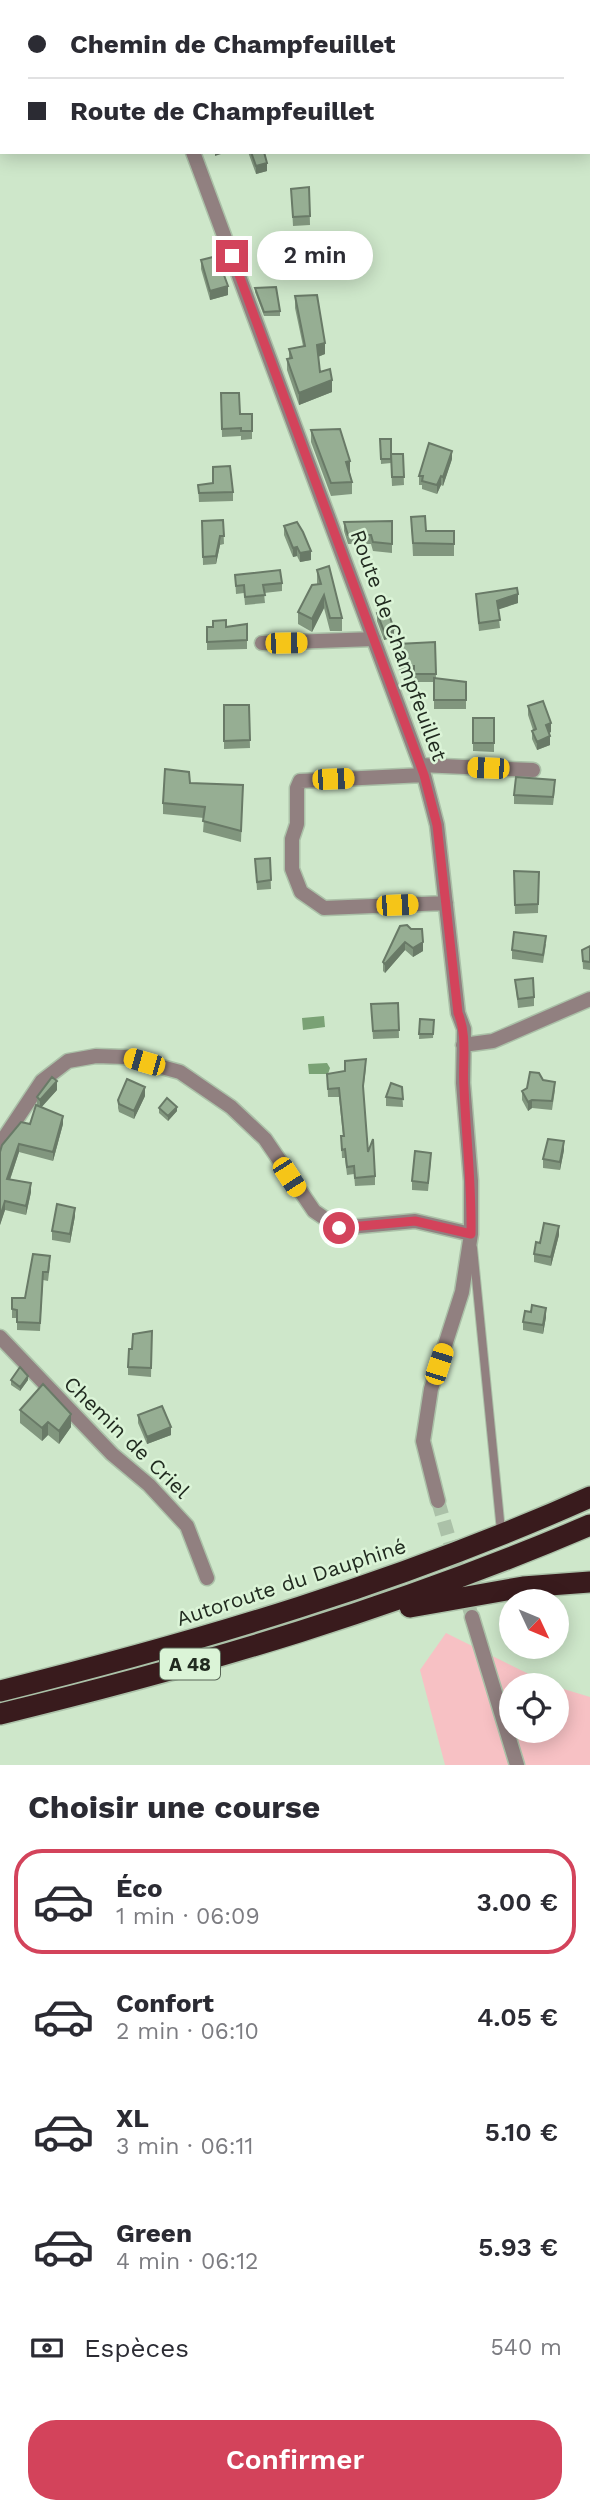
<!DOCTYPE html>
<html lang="fr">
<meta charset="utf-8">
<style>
:root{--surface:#fff;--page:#f2f2f3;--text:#2b2b33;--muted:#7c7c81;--line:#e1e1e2;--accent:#d3435b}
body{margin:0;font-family:"Work Sans",sans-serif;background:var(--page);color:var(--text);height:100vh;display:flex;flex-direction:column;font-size:26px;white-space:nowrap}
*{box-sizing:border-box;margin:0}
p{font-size:23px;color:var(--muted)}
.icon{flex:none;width:38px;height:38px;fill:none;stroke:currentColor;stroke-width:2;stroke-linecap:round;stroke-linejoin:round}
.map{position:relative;height:1765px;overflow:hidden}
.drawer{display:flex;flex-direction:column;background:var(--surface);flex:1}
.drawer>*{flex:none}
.guide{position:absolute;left:0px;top:0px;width:592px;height:154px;box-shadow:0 4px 18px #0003;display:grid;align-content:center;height:154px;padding:0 28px;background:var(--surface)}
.needle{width:46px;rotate:134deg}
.controls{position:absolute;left:499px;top:1589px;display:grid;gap:14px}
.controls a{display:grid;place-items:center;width:70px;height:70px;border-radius:50%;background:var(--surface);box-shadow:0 4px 18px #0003;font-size:35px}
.end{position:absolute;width:32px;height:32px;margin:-16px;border:9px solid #d3435b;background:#fff;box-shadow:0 0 0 4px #fff}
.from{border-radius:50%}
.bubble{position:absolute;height:49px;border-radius:24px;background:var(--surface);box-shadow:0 4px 18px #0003;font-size:23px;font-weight:600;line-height:49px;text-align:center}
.car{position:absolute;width:21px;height:42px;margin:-21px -10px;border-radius:9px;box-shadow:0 0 5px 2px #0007;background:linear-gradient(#f5c518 24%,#345 0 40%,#f5c518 0 76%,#345 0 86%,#f5c518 0)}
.guide b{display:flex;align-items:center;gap:24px;height:66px;font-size:26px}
.guide b+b{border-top:2px solid var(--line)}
.guide i{width:18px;height:18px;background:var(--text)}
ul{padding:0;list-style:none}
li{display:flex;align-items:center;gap:21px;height:105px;margin:0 14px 10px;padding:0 14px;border:4px solid transparent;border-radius:28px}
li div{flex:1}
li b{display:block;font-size:26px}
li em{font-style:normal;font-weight:600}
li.selected{border-color:var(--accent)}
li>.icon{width:63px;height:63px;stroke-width:1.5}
h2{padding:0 28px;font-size:32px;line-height:84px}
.pay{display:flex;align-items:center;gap:18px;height:77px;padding:0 28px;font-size:26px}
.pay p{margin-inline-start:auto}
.cta{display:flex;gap:14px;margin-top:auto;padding:14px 28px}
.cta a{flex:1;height:80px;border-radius:28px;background:var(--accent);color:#fff;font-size:28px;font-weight:600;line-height:80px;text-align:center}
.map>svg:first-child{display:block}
.green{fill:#f7c1c4}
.water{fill:#7aa275}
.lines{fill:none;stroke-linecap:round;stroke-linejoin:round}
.street-tunnel{stroke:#abc1a8;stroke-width:14;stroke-dasharray:14 7;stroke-linecap:butt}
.lane-casing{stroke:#abc1a8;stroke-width:10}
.street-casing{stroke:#abc1a8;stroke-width:17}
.highway-casing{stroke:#abc1a8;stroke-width:24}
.lane{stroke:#918080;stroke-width:8}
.street{stroke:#918080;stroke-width:14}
.highway{stroke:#391b1d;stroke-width:21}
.wall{fill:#81967e}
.shaded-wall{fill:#697a67}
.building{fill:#96ae93;stroke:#697a67;stroke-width:2}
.route{stroke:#d3435b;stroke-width:9}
.labels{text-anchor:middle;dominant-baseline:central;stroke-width:5;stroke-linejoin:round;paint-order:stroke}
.shield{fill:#dbf4d7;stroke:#596757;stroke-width:2}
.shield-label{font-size:19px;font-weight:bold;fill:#212b20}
.street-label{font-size:21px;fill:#212b20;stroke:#dbf4d7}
</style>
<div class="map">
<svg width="590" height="1765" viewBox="0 0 590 1765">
<rect width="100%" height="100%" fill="#cee7ca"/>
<path class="green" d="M446,1633l105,52h-40v46h45l1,-44 33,10v68h-145l-25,-95z"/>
<path class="water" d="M324,1016l1,11 -22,3 -1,-12z
M327,1063l3,5 -2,6h-19l-1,-10z"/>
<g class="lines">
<path class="street-tunnel" d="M438,1501l34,116"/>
<g class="lane-casing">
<path id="lane" d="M473,1248l28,283"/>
</g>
<g class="street-casing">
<path id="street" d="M129,0l1,2
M193,152l231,623 13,50 21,188 6,16 -1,54 8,98v53l-9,58 -31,97 -8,52 15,60
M262,643l112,-4
M420,765l113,5
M424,775l-124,6 -3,7v36l-5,15v30l9,23 23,16 122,-5
M463,1045l30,-4 97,-42
M0,1144l42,-63 26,-20 28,-5 29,1 55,15 51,35 34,32 49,72 25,17 76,-7 56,13
M0,1337l112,117 37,31 38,41 20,52
M472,1617l45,148"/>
</g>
<g class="highway-casing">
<path id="highway" d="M410,1607l113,-20 67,-5
M0,1691c202,-50 400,-109 590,-194
M0,1714c202,-49 399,-107 590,-189"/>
</g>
<use href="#lane" class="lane"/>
<use href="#street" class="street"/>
<use href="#highway" class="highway"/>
</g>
<path class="wall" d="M248,152h16l3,19 -11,3z
M309,187l1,38 -17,1 -2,-37z
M201,260l27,35 -18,5 -9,-31z
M255,288l25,23v5h-16l-9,-24z
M295,296l30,58 -7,3 2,15 12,20 -33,13 -12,-35v-11l2,-1v-9l14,-3 -8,-38z
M221,393l19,21h12v25l-11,1v-4l-19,1z
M311,430l39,43 2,9v12l-21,2 -20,-54z
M380,439l11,20 12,-5 1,31 -12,1 -1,-23 -10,1z
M452,459l-9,27 -2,-1 -4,9 -15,-5v-4h-3v-9z
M213,483l20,9v9l-34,1 -1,-17z
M411,517l15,14h28v25h-41z
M223,520l1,24 -4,1 -4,19 -13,1 -1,-44z
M392,521v32l-19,-2 -2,-7h-23l-4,-13v-9z
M284,526l27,34 -11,2 -3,-6 -4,1 -9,-22z
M317,570l25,48v13h-12l-6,-23 -12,24 -14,-8v-12l19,-27z
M235,575l47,8v8l-18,2 1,10 -20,2 -1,-12 -8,1z
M476,594l42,9 -20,6 2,19 -21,3z
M377,613l17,24 -10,3 -7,-19z
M247,624v25l-40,1v-23h19z
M435,642l1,37 30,3v27h-32v-27h-20v-8h-15l-1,-30z
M224,705h25l1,43 -26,1z
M528,706l23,26 -2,1 1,12 -13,5 -5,-11v-8l1,-1 -5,-15z
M473,718h21v34l-21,-1z
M190,783l53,2 -2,57 -38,-10 1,-14 -41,-4v-11z
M555,788l-2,17 -39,-1v-9z
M270,858l1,31 -14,1 -2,-31z
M514,871l25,1 -1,41 -23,1z
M400,926l23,25 -10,6 -8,-7 -20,23 -2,-2v-9z
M546,944l-3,19 -31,-4v-9z
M590,946v24l-7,-1 -1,-19z
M515,980l19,17v9l-16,2z
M398,1003l1,35 -26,1 -2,-35z
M420,1019l14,1 -1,18 -14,1z
M366,1068l-3,23 5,61 7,24v9l-20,1 -1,-12 -7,1 -2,-17h-3l-1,-22h2l-4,-39h-11l-1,-23z
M543,1080l12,10 -3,20 -20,-2 -4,3 -6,-11v-9z
M402,1087l1,20 -17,-1v-9z
M57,1090l-16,17 22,17 -10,37 -34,-9 -9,28 21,12 -5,23 -21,-5 -5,15v-73l30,-28 7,-18v-9z
M145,1096l-11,23 -15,-7 -1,-4v-8z
M159,1108l18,3 -9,10 -9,-8z
M564,1150l-4,20 -17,-2v-9z
M431,1161l-3,30 -16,-1v-9z
M75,1216l-5,27 -18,-3v-9z
M559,1235l-8,31 -17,-4v-8l6,-11z
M33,1254l17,11 -2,16 -5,-1 -3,51 -23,-1v-12h-5v-20h13z
M531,1312l15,5 -3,17 -20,-4v-8z
M152,1331l-1,46 -23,-2v-8l4,-18z
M11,1380h17l-8,11 -9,-6z
M20,1410l51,17 -12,17 -11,-9 -6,6 -22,-18z
M138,1415l33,20 -24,9 -9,-21z"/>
<path class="shaded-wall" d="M215,152h12l-12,4z
M267,163v8l-11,3v-8z
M228,286v9l-18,5v-9z
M325,343v11l-8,3v-12z
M332,380v12l-33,13v-12z
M452,451v8l-9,27v-9z
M350,461v12l-4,1v-12z
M441,476v9l-4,9v-9z
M220,536v9l-4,19v-8z
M297,547v9l-4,1v-9z
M311,551v9l-11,2v-9z
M518,594v9l-21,7v-9z
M324,595v13l-12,24v-13z
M394,629v8l-10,3v-9z
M551,723v9l-5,2v-9z
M550,736v9l-13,5v-8z
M405,942v8l-20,23v-9z
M423,942v9l-10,6v-9z
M57,1081v9l-17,19v-9z
M145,1087v9l-11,23v-8z
M532,1100v8l-4,3v-9z
M177,1107v4l-9,10v-5z
M63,1116v8l-10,37v-9z
M564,1141v9l-4,20v-8z
M19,1144v8l-12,36v-9z
M31,1183v9l-5,23v-9z
M5,1201v9l-5,15v-8z
M75,1208v8l-5,27v-9z
M559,1226v9l-8,31v-9z
M546,1308v9l-3,17v-9z
M28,1376v4l-8,11v-4z
M71,1414v13l-12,17v-13z
M48,1422v13l-6,6v-13z
M171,1427v8l-24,9v-7z"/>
<path class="building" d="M455,0h16v2h-16z
M251,152h13l3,11 -11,3z
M309,187l1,29 -17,1 -2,-28z
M217,256l11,30 -18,5 -9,-31z
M276,287l4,24 -16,1 -9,-24z
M317,295l8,48 -8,2 3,27 10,-3 2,11 -33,13 -12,-34 5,-1 -3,-9 16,-3 -10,-50z
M221,393h18l1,21h12v17h-11v-3l-19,1z
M340,429l10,32 -4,1 6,20 -21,1 -20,-53z
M380,439h11v20h-10z
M429,443l23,8 -9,26 -2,-1 -4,9 -15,-4 1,-5h-4z
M391,454h12l1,23h-12z
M230,466l3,26 -34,1 -1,-8 15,-2v-16z
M425,516l1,15h28v13l-41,-1 -2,-26z
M223,520l1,16h-4l-4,20 -13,1 -1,-36z
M392,521v23l-19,-2 -2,-7h-23l-4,-13z
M297,522l6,10 8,19 -11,2 -3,-6 -4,1 -9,-22z
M329,566l13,52h-12l-6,-23 -12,24 -14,-7 14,-27 9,-1 -4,-14z
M280,570l2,13 -19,2 2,10 -20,2 -1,-12 -8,1 -1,-11z
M517,588l1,6 -21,7 3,19 -21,3 -3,-29z
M387,609l7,20 -10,2 -7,-18z
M226,620v7l21,-3v16l-40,2v-15h6v-6z
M435,642l1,32h-22v-8h-15l-1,-22z
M434,678l32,4v18h-32z
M543,701l8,22 -5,2 4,11 -13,6 -5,-11 4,-2 -8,-23z
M224,705h25l1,35 -26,1z
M473,718h21v25h-21z
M165,769l24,3 1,11 53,2 -2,46 -38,-10 2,-14 -42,-4z
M516,777l39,3 -2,17 -39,-2z
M270,858l1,22 -14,2 -2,-23z
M514,871l25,1 -1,32 -23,1z
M407,925l4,4h11l1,13 -10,6 -8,-6 -20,22 -2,-2 17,-36z
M514,932l32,4 -3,19 -31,-5z
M590,946v16l-7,-1 -1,-11z
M533,978l1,19 -16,2 -3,-19z
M398,1003l1,27 -26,1 -2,-27z
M420,1019l14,1 -1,14h-14z
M366,1059l-3,27 5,66 5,-13 2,37 -20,2 -1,-12 -7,1 -2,-18 -3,1 -1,-14h3l-5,-48 -11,1 -1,-15 18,-3v-10z
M530,1072l9,1 4,7 12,2 -3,19 -20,-1 -4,2 -6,-11 5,-3z
M52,1077l5,4 -17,19 -3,-3z
M127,1079l18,8 -11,24 -15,-7 -1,-4z
M391,1083l11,4 1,12 -17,-2z
M167,1098l10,9 -9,9 -9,-8z
M36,1105l27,11 -10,36 -34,-8 -12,35 24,4 -5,23 -21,-5 -5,16v-65l2,-7 19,-23 9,2z
M548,1139l16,2 -4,21 -17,-3z
M415,1151l16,2 -3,30 -16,-2z
M57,1204l18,4 -5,26 -18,-3z
M544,1223l15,3 -8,31 -17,-3 2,-12 4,1z
M33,1254l17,2 -2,16h-5l-3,51 -23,-1v-12l-5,-1v-11h13z
M532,1305l14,3 -3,17 -20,-3 2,-11 6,1z
M152,1331l-1,37 -23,-1 1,-18h3l1,-15z
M20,1367l8,9 -8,11 -9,-7z
M43,1384l28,30 -12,17 -11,-9 -6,6 -22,-18z
M162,1406l9,21 -24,10 -9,-22z"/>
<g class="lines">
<path class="route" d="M232,256l192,519 13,50 21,188c10,24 4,49 6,75 2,49 8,97 7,146l-56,-13 -76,7"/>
</g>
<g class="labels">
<rect class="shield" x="160" y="1648.5" width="60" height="31" rx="5"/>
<g class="shield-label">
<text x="190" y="1664">A 48</text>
</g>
<g class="street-label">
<text transform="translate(399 645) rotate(70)">Route de Champfeuillet</text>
<text transform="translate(127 1437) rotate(44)">Chemin de Criel</text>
<text transform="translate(291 1582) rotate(-18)">Autoroute du Dauphiné</text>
</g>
</g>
</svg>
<div class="controls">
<a><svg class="needle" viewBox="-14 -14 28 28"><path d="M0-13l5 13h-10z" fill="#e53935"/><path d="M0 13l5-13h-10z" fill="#7c7c81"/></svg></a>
<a><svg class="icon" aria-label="locate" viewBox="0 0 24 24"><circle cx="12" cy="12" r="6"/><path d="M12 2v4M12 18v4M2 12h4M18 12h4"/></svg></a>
</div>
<i class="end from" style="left:339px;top:1228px"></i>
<i class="end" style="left:232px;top:256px"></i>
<div class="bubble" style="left:257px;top:231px;width:116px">2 min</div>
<i class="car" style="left:286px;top:643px;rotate:89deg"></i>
<i class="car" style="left:488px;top:768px;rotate:272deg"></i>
<i class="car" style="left:333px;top:779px;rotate:88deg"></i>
<i class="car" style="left:397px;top:905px;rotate:88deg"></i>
<i class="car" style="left:144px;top:1062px;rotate:286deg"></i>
<i class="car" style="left:289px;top:1177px;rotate:147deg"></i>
<i class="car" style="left:439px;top:1364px;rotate:18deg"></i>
<div class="guide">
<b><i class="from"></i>Chemin de Champfeuillet</b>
<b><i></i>Route de Champfeuillet</b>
</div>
</div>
<section class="drawer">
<h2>Choisir une course</h2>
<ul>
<li class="selected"><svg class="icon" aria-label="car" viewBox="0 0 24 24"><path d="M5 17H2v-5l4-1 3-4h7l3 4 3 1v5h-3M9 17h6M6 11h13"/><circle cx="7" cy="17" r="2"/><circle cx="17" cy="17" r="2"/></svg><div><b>Éco</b><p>1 min · 06:09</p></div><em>3.00 €</em></li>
<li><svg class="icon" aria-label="car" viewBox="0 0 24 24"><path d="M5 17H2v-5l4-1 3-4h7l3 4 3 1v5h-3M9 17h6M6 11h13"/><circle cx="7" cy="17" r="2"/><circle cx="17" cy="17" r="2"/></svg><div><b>Confort</b><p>2 min · 06:10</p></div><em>4.05 €</em></li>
<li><svg class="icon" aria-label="car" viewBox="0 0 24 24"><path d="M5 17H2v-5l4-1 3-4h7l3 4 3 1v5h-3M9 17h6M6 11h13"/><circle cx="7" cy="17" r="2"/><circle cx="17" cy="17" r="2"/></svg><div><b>XL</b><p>3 min · 06:11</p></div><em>5.10 €</em></li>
<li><svg class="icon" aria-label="car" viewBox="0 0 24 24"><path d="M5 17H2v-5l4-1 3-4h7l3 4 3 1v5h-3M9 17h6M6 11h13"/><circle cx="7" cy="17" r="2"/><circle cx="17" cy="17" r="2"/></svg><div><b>Green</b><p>4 min · 06:12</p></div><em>5.93 €</em></li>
</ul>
<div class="pay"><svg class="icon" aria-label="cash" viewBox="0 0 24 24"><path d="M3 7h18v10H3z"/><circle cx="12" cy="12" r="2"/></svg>Espèces<p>540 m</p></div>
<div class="cta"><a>Confirmer</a></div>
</section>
